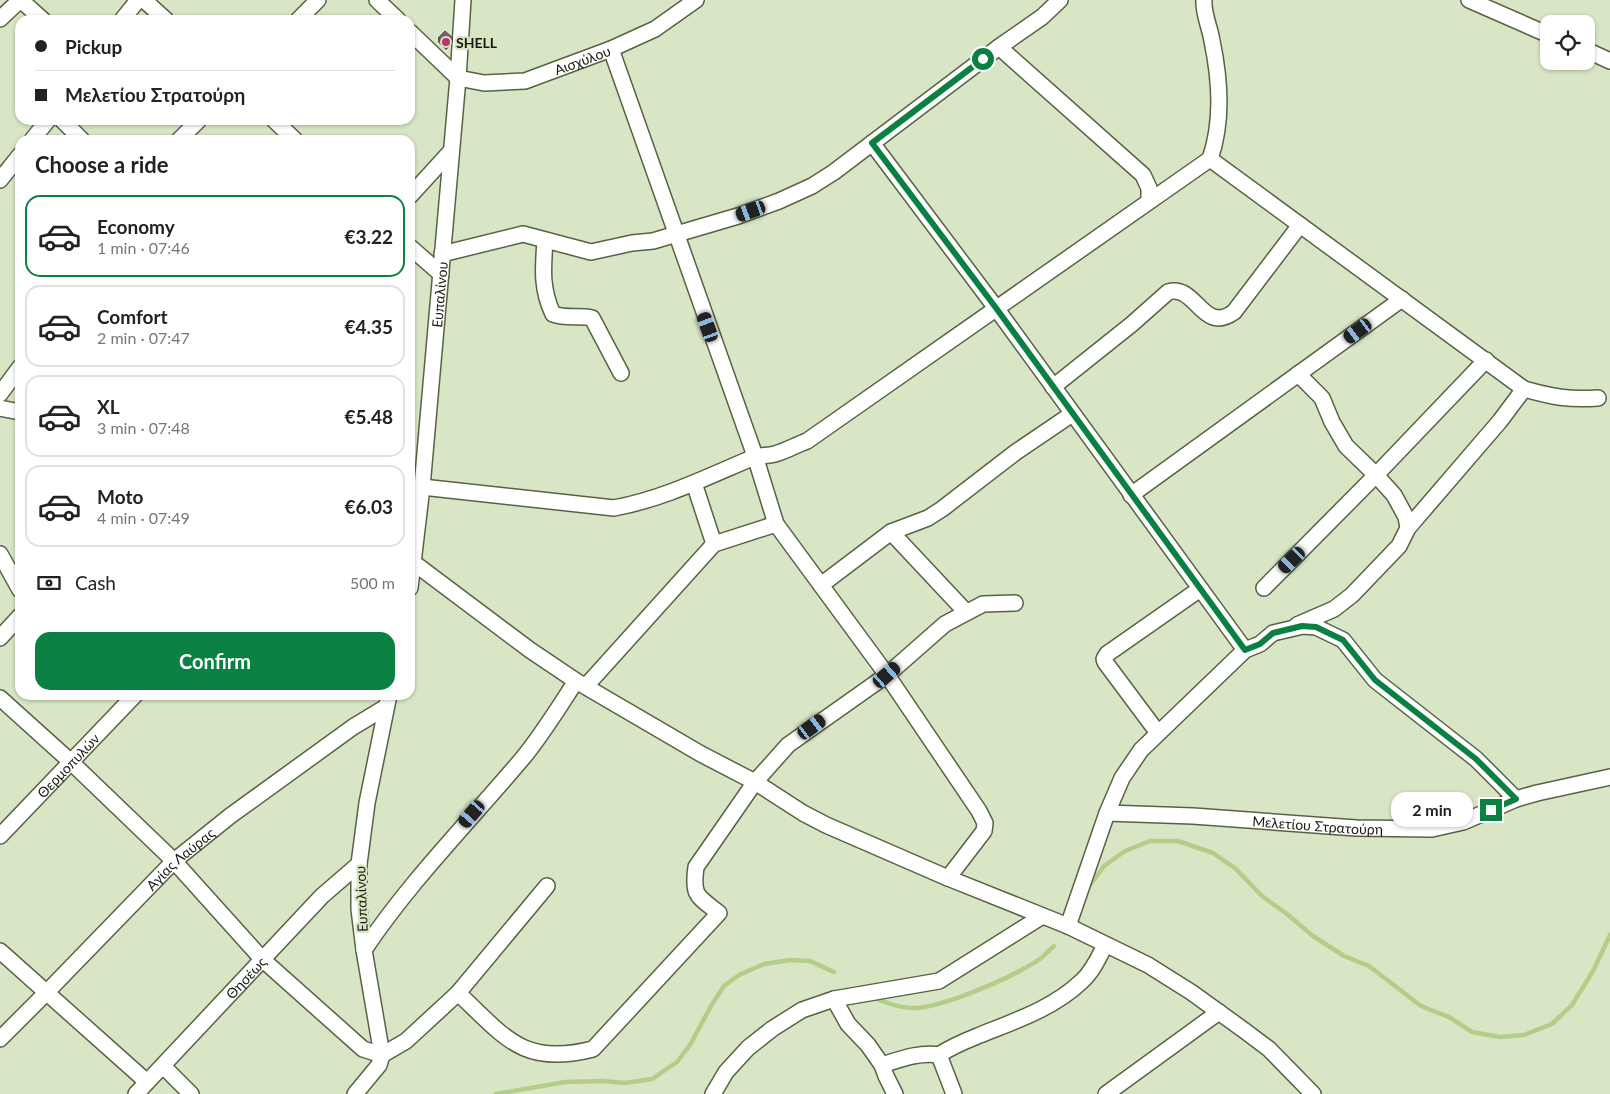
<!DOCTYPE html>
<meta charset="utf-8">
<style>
:root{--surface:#fff;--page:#f2f2f2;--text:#222;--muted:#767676;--line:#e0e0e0;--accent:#0b8043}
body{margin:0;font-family:Lato,sans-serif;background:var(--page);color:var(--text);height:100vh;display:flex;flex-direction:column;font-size:19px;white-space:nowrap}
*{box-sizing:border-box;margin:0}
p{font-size:16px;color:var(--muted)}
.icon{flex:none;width:28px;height:28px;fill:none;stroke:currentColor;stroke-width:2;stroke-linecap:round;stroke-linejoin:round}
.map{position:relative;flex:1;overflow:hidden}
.side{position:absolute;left:15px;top:135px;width:400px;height:565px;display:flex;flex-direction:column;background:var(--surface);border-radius:15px;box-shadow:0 1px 4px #0004}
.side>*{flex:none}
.top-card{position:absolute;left:15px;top:15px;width:400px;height:110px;border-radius:15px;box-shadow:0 1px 4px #0004;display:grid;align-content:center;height:110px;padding:0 20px;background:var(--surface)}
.controls{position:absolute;left:1540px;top:15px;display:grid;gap:10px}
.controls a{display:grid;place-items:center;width:55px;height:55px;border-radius:10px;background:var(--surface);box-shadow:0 1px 4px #0004;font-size:25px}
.end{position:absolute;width:22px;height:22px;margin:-11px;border:6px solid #0b8043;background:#fff;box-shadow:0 0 0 2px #fff}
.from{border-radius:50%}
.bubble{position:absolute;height:35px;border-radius:15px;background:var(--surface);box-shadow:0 1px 4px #0004;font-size:16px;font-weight:700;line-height:35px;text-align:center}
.car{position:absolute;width:15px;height:30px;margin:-15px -8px;border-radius:6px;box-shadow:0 0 4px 1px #0007;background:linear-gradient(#222 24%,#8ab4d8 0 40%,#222 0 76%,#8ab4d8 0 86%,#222 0)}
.top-card b{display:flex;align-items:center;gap:18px;height:48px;font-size:19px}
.top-card b+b{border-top:1px solid var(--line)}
.top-card i{width:12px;height:12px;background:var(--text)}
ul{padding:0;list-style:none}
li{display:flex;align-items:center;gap:15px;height:82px;margin:0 10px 8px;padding:0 10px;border:2px solid var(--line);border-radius:15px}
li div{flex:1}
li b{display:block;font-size:19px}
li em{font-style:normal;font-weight:700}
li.selected{border-color:var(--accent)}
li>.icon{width:45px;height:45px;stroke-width:1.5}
h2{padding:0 20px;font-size:22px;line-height:60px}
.pay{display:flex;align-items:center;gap:12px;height:55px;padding:0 20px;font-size:19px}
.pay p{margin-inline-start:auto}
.cta{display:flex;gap:10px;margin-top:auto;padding:10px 20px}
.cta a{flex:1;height:58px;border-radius:15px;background:var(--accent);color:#fff;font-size:20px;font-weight:700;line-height:58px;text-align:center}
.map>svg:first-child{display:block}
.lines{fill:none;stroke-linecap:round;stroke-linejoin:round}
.stream{stroke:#b3ce87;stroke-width:4.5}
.minor-casing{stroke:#576245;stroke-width:18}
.minor{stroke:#fff;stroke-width:15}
.wall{fill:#6f525a}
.shaded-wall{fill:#5a424a}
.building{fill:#815f69;stroke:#5a424a}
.route{stroke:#0b8043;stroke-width:6}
.poi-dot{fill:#bd336e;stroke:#d8e6c5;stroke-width:2}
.labels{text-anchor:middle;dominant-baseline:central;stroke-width:4.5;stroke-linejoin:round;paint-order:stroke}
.poi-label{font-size:14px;font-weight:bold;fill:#171c10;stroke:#d8e6c5;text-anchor:start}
.street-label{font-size:14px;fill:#171c10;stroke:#d8e6c5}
</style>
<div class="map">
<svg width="1610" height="1094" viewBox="0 0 1610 1094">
<rect width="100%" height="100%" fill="#d8e6c5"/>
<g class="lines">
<path class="stream" d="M1087,889l17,-23 21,-15 25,-10h28l35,12 23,16 26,27 25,18 26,22 31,20 25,10 52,40 28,11 23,15 28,5 24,-2 28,-11 20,-19 21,-34 17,-36
M872,997c14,6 30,12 45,11 32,-3 96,-31 123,-49 5,-4 9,-9 14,-13
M496,1094l69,-12 37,-1 23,2 27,-4 25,-17 13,-17 21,-39 13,-20 15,-11 25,-11 26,-4 20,1 24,11"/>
<g class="minor-casing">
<g id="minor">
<path d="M144,0l22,20"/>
<path d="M377,0l21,20"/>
<path d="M1469,0l80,35"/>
<path d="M0,19l18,-17 6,1 19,17"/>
<path d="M122,20l16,-20"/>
<path d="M298,20l20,-20"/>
<path id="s1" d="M410,32l48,46 26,5 41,-2 86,-32 44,-20 41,-29"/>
<path d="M999,47l144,128 6,13v13"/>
<path d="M611,49l144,407 21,68 111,151 92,136 6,12 -1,8 -36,47"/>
<path d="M1586,50l24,11"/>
<path d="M62,120l20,20"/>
<path d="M274,120l21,20"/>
<path d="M32,140l16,-20"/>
<path d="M179,140l20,-20"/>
<path d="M872,143l124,165 249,342 15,-6 13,-11 30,-7 13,1 27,13 32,40 101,79 40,40"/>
<path d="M1210,159l314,230c28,8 45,11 74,9"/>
<path d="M0,180l20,-25"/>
<path d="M410,196l41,-45"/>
<path d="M545,241c-2,27 -4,48 8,73 14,5 25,1 39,4l29,55"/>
<path d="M410,247l31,27"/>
<path d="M442,254l81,-20 68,18 41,-9 21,-2 85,-25 41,-15 33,-15 22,-14 165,-125 43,-30 18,-17"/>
<path d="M1053,387l79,-63 36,-32c28,-9 34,43 66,20l66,-87"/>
<path d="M0,394l20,-27"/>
<path d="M0,408l20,4"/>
<path d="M694,483l20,61"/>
<path d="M422,487l192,21c49,-9 93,-31 138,-50 7,-3 15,-2 23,-4 11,-3 21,-9 32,-13l403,-282c13,-37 10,-80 2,-118 -2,-14 -9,-27 -8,-41"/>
<path d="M1131,495l271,-196"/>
<path d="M1408,528l92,-107 24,-32"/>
<path d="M891,532l75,80"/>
<path d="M0,554l20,36"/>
<path d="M410,560l120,90 46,31 125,73 54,28 48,31 23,12 122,53 120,48 80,39 43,27 54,39 24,18 44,45"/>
<path d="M821,585l70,-53 37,-14 14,-9 74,-57 56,-38"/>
<path id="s2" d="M410,588l12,-101 36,-409 5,-78"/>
<path d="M1264,588l112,-113 110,-115"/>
<path d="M1297,625l37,-16 18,-14 47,-49 9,-18 -2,-11 -12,-22 -18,-20 -30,-29 -14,-24 -10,-24 -24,-24"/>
<path d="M0,638l20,-22"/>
<path d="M586,686l128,-142 62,-20"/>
<path d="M0,698l71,64 103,99 88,98 101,90 19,6 24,-14 52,-48 89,-107"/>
<path d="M1158,733l-53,-71 -1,-3 3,-5 93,-65"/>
<path id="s3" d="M1107,813l86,3 163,12 76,1 31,-7 53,-23 21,-6 73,-16"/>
<path id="s4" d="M0,836l135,-141"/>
<path d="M1068,926l39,-113 15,-35 19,-28 104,-100"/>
<path d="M364,950c47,-70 104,-127 158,-191 20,-24 37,-52 54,-78"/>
<path d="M0,951l147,131"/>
<path d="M458,993c47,44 65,74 135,56l126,-136c-22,-17 -27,-17 -23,-46l59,-85 33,-37 99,-70 58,-51 38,-20 32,-1"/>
<path d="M834,999l14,25 20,21 14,20c19,-6 37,-13 57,-10l15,39"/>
<path id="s5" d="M0,1039l46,-46 128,-132 56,-45 123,-89 33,-20"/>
<path d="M939,1055c13,-9 26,-14 41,-20 35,-14 74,-27 102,-54 11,-10 17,-24 23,-36"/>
<path d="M882,1065l4,11 9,18"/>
<path d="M163,1066l28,28"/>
<path id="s6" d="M136,1094l186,-198 37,-32"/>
<path d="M355,1094l24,-29 3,-10 -18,-105 -5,-41v-45l8,-61 22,-108"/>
<path d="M713,1094l13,-22 22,-24 24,-19 30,-19 32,-11 105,-18 102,-64"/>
<path d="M1106,1094l113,-82"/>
</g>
</g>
<use href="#minor" class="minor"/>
</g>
<path class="wall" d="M438,38l15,4 -7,8 -8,-8z"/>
<path class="shaded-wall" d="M453,38v4l-7,8v-4z"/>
<path class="building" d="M445,31l8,7 -7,8 -8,-8z"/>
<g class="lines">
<path class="route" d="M983,59l-111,84 124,165 249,342 15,-6 13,-11 29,-7 14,1 27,13 32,40 101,79 40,40 -25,11"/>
</g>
<circle class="poi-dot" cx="446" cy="42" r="5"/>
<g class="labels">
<g class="poi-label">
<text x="456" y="42">SHELL</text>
</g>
<g class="street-label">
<text stroke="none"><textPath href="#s1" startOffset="195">Αισχύλου</textPath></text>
<text stroke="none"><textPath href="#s2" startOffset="295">Ευπαλίνου</textPath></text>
<text stroke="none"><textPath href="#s4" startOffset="98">Θερμοπυλών</textPath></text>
<text stroke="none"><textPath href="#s3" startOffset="211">Μελετίου Στρατούρη</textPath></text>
<text stroke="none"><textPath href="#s5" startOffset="255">Αγίας Λαύρας</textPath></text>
<text transform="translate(361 899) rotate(-92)">Ευπαλίνου</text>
<text stroke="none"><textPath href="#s6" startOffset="160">Θησέως</textPath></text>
</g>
</g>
</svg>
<div class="controls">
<a><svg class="icon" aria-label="locate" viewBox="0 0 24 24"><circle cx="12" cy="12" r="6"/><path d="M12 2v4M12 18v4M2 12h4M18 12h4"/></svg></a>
</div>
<i class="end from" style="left:983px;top:59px"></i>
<i class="end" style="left:1491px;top:810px"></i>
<div class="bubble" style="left:1391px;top:792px;width:82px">2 min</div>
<i class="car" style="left:751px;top:211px;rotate:250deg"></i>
<i class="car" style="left:708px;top:327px;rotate:340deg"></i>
<i class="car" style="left:1358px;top:331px;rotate:234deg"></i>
<i class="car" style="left:1292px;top:560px;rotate:226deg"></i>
<i class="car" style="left:887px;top:675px;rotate:49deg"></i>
<i class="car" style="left:812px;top:727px;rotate:54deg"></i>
<i class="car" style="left:472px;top:814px;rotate:221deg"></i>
<div class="top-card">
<b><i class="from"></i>Pickup</b>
<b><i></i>Μελετίου Στρατούρη</b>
</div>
<section class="side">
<h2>Choose a ride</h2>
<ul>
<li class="selected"><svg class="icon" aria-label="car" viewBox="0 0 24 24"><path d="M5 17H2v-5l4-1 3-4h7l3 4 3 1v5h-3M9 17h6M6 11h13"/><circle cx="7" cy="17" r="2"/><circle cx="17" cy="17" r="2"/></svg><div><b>Economy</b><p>1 min · 07:46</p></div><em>€3.22</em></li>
<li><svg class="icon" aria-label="car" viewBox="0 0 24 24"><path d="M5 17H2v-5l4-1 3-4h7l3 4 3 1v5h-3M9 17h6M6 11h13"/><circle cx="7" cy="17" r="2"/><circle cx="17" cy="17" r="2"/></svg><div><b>Comfort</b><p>2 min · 07:47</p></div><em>€4.35</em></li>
<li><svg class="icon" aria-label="car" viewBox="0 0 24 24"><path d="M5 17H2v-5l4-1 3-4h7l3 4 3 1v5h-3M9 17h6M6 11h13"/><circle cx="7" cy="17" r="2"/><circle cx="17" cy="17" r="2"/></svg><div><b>XL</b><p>3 min · 07:48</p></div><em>€5.48</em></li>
<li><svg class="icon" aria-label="car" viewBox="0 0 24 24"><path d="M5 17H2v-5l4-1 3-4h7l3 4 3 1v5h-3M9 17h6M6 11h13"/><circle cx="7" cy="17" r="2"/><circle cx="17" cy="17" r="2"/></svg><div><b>Moto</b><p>4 min · 07:49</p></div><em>€6.03</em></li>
</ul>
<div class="pay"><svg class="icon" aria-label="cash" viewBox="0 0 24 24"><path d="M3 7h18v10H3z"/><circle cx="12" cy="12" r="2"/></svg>Cash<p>500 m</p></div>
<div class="cta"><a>Confirm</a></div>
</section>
</div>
